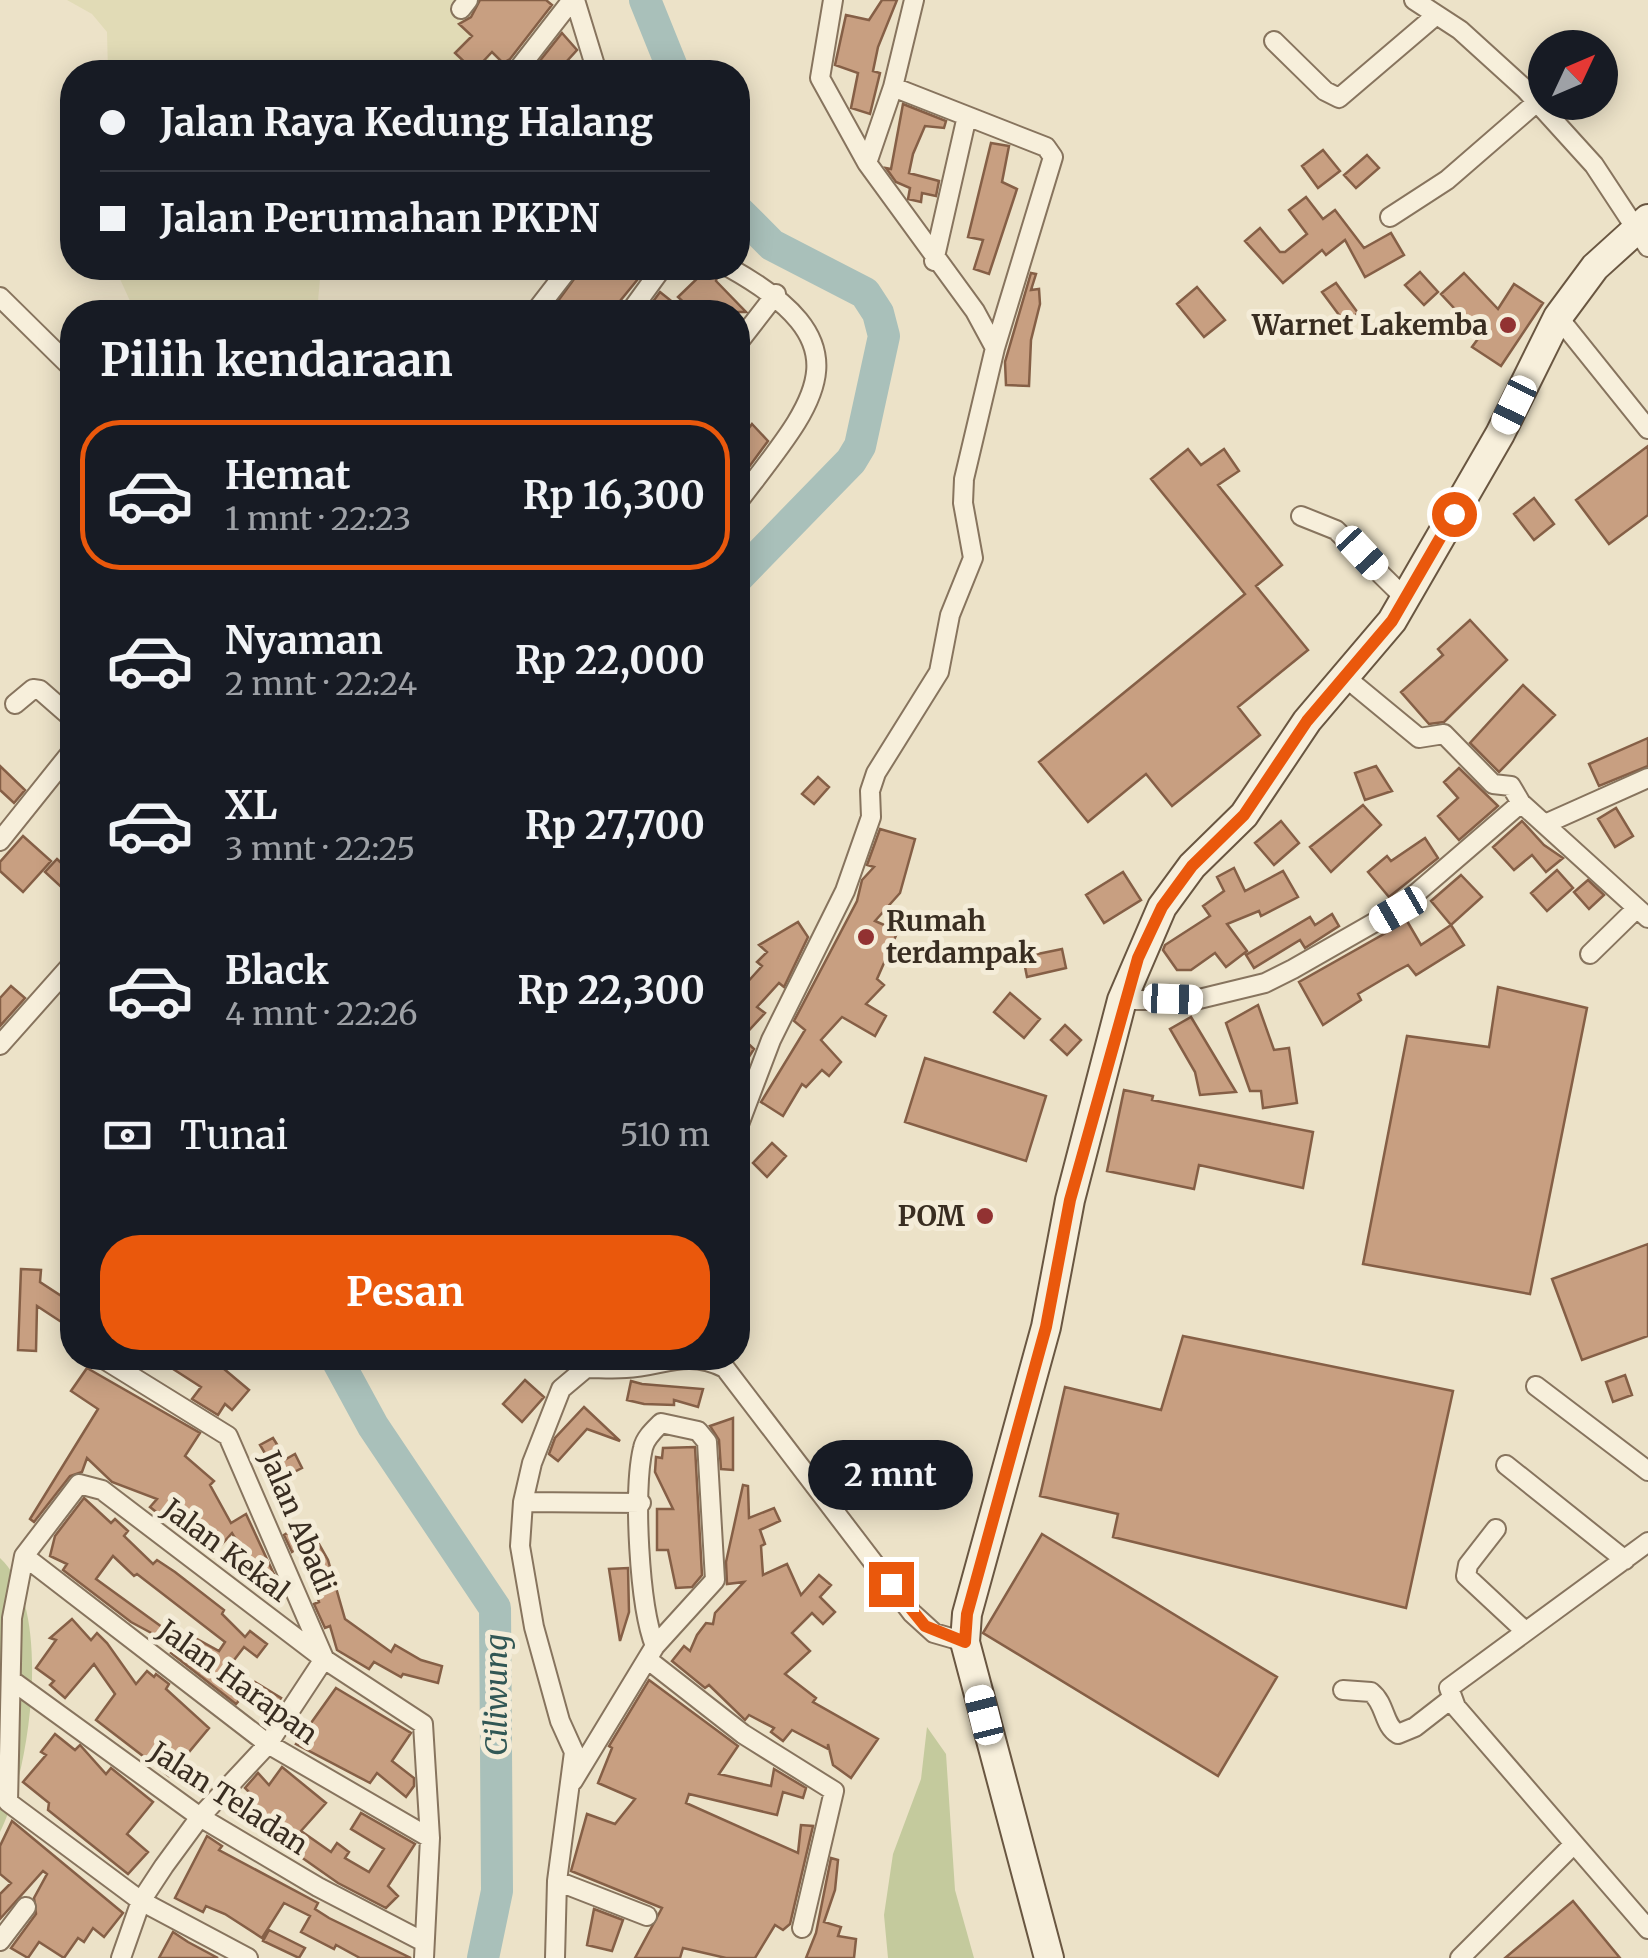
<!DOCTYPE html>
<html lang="id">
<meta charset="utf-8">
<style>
:root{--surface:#171b24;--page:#242831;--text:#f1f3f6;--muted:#9ea1a6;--line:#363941;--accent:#ea580c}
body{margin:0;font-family:Merriweather,serif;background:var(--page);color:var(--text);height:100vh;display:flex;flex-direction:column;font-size:38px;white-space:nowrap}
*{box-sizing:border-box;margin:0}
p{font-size:32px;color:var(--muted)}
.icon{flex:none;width:55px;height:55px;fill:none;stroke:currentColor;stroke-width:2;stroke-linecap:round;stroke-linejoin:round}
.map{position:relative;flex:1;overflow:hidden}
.details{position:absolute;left:60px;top:300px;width:690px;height:1070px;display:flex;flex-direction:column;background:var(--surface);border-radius:40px;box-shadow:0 5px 25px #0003}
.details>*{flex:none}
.top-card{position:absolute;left:60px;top:60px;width:690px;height:220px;border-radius:40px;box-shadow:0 5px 25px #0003;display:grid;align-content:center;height:220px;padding:0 40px;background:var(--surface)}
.needle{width:65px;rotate:46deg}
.buttons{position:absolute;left:1528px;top:30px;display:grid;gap:20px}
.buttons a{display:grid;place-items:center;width:90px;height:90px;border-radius:50%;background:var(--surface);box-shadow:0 5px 25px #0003;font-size:50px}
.end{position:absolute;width:45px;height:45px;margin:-22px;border:12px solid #ea580c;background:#fff;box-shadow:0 0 0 5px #fff}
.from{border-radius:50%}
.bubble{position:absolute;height:70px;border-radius:35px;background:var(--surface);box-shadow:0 5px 25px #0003;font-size:32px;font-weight:700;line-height:70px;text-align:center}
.car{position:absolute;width:30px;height:60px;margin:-30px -15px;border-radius:12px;box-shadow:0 0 8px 2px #0007;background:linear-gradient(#fff 24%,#345 0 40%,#fff 0 76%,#345 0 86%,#fff 0)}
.top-card b{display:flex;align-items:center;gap:35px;height:95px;font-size:38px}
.top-card b+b{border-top:2px solid var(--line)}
.top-card i{width:25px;height:25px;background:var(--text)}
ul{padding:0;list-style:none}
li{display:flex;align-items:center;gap:30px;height:150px;margin:0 20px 15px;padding:0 20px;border:5px solid transparent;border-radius:40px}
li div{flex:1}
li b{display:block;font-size:38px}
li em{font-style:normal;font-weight:700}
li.on{border-color:var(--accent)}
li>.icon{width:90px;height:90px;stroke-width:1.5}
h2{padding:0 40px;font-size:45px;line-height:120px}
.pay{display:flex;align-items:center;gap:25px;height:110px;padding:0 40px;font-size:38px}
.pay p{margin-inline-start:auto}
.button{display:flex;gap:20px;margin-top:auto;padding:20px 40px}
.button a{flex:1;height:115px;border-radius:40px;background:var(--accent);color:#fff;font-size:40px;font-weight:700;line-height:115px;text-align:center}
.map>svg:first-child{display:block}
.farmland{fill:#e1dbb6}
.green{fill:#c4ca9d}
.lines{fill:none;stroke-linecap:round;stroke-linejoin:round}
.river{stroke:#a9c0ba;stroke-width:32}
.building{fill:#c89f81;stroke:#855f46;stroke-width:2.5}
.street-casing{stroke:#87745e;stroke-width:22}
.secondary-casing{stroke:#695641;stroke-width:32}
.street{stroke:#f7efdb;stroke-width:18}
.secondary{stroke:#f7efdb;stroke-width:28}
.route{stroke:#ea580c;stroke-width:12}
.poi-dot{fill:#923232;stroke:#f4ecd8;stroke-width:4}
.labels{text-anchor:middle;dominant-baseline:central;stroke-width:10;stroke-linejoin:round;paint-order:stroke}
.poi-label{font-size:28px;font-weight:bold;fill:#392d21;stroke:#f4ecd8;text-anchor:end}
.street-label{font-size:28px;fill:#392d21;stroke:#f4ecd8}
.water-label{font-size:30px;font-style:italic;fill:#315755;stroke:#f4ecd8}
</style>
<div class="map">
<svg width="1648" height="1958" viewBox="0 0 1648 1958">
<rect width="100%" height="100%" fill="#ece2c8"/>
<path class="farmland" d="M67,0h405l2,19 15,24v29h-381l-1,-40 -15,-18z
M115,268h206l-4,44h-182z"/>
<path class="green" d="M0,1558c54,50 30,214 0,274z
M927,1727l19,27 9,136 19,68h-86l-4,-43 9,-61 28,-75z"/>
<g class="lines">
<path class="river" d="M645,0l29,72
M738,211l34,34 93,48 13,20 6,23 -24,110 -9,15 -113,116
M336,1358l37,68 122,182 2,283 -14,67"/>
</g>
<path class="building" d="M480,0h66l6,5 -42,54 -7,4 -11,-11 -18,19 -19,-18 17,-17 -13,-12 12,-7z
M882,0h15l-19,47 -5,24 7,2 -10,41 -19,-6 7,-35 -23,-8 11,-50 23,5z
M562,33l15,17 -9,10 14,12h-34l-7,-7 -10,7z
M903,104l43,17 -2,7 -19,-2 -12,28 -4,19 30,8 -3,15 -14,-3 -1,9 -13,-3 2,-11 -14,-6 -10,-14 5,1z
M991,143l18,3 -7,36 15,7 -28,85 -15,-5 9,-29 -15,-3z
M1323,150l17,21 -22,17 -16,-22z
M1367,155l12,13 -23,20 -12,-13z
M1306,197l17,22 12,-9 29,38 27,-15 13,22 -39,22 -20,-37 -19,15 -4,-5 -39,33 -38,-42 15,-13 20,24h5l22,-18 -18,-24z
M582,268h65l-36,44h-61z
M708,268l10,5 -2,8 30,31h-52l-16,-15z
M1420,272l18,20 -14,13 -19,-20z
M1031,273l5,1 -5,16 8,-1 1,15 -9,36 -2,46 -23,-1 -1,-23z
M1464,273l34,36 16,-25 29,19 -42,63 -29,-19 8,-11 -39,-42z
M1336,283l22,30 -13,10 -23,-31z
M1197,287l28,33 -21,17 -27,-33z
M660,292l25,20h-29l-7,-5z
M752,424l16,17 -30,41v-56l7,7z
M1648,446v69l-39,29 -33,-44z
M1188,449l13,16 23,-16 15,22 -21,14 64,80 -26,21 52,64 -70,57 22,28 -88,71 -26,-32 -58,48 -49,-60 206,-168 -94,-115z
M1534,498l20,26 -20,16 -20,-26z
M1470,620l37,40 -63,62 -15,2 -28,-32 42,-37 -5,-6z
M1523,685l32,30 -56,57 -29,-29z
M1648,738v28l-49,20 -10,-22z
M0,766l25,24 -11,13 -14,-13z
M1376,766l16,25 -27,9 -10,-27z
M1459,768l39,38 -39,34 -21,-24 20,-18 -14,-16z
M818,777l11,10 -15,17 -12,-10z
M1363,805l18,20 -50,47 -21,-25z
M1616,808l17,28 -18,11 -17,-28z
M1281,821l18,22 -25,22 -19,-22z
M1522,821l22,24 19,13 -17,14 -14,-17 -18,15 -21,-23z
M880,829l35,10 -15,54 -25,28 23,10 -21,48 7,6 -18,19 20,12 -11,20 -33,-19 -21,23 20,22 -12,14 -7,-6 -16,17 -4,-3 -19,32 -22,-14 44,-72 -11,-9 63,-120 5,-21 12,-13 -7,-2z
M23,836l28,25 -28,31 -23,-21v-9z
M1425,838l13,20 -49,39 -21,-25 19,-16 4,5z
M57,859l15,14v24l-27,-25z
M1234,868l11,23 38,-20 15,26 -37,19 -2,-5 -32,13 20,27 -21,16 -11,-14 -24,17h-14l-14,-20 2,-5 45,-29 -7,-10 21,-15 -7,-14z
M1557,870l16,18 -26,23 -16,-18z
M1123,872l18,28 -37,23 -18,-28z
M1461,875l21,22 -31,28 -20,-24z
M1588,880l16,15 -15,14 -15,-17z
M1332,914l7,12 -34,22 -5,-8 -46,28 -8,-13 64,-38 5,8z
M1407,921l14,24 30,-20 13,20 -48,30 -8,-10 -13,7 -37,22 3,6 -38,25 -24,-43z
M798,922l10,15 -24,50 -5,-4 -22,24 8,6 -23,25 12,11 -16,25v-93l6,5 18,-20 -5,-4 10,-10 -8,-7z
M1062,949l4,19 -39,9 -4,-20z
M11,986l14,12 -25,28v-28z
M1498,987l89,21 -57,286 -167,-30 44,-228 82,11z
M1010,993l30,26 -16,19 -30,-26z
M1258,1005l16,45 15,-2 8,55 -34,5 -2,-17h-11l-24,-68z
M1191,1017l45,75 -36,3 -5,-23 -25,-43z
M1065,1025l16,15 -14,15 -16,-15z
M925,1058l121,38 -20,65 -121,-39z
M1124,1090l29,6 -1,4 161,32 -10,56 -104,-23 -5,24 -87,-18z
M772,1143l14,13 -19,21 -14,-14z
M1648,1244v92l-66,24 -30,-81z
M21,1269l20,1 -1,12 32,21v26l-35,-23 -1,45 -18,-1z
M1183,1336l270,55 -47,217 -293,-71 5,-23 -78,-18 25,-109 96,23z
M156,1358h55l38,32 -17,20 -7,-6 -7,11 -26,-16 9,-12z
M87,1368l113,65 -15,23 29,25 -4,4 21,38 15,-9 33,71 -12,6 -35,-58 -18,20 -13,-11 6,-8 -27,-23 -10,12 -20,-16 7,-8 -45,-17 -25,-24 -5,14 -12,4 -36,46 -4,-3 68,-110 -27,-18z
M1625,1375l7,20 -19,7 -7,-20z
M525,1380l19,17 -22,25 -19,-18z
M631,1381l11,3 61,5 -5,18 -24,-7v5l-30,-1 -17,-4z
M584,1407l36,34 -33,-12 -29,32 -9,-7 6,-16z
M733,1418v52l-12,-1 -2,-29 -9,-14z
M273,1438l13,21 9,-5 7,14 -22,11 -20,-34z
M695,1447l7,128 -10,12 -16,1 -8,-38h-11v-41h16l-18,-37 1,-15 6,1 1,-10z
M743,1485l5,1 1,32 25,-10 6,13 -20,9 5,14 -4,2 2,29 24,-11 14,31 18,-20 12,10 -11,12 15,15 -12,12 -11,-11 -20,20 18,18 -25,23 31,24 -3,4 65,37 -27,39 -18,-13 -5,-21v5l-36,-19 -9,11 -12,-9 3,-4 -25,-13 -4,5 -36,-35 -4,3 -33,-27 12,-15 6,5 7,-16 9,-12 7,1 2,-11 29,-31 -17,2 -1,-22z
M84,1498l27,25 4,-4 13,12 -4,5 29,28 4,-4 18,12 49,38 -2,4 23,23 5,-6 17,13 -10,13 -13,-10 -16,21 23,19 -15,17 -65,-51 17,-19 31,17 6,-9 -88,-68 -3,2 -21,-20 -17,23 77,56 -5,7 -37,-20 -68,-52 4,-6 -17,-8 5,-20z
M306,1521l22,39 17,59 46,33 4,-7 26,15 21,6 -4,17 -35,-9 -2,3 -27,-15 -5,7 -32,-19 -7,-24 -5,2 -11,-24 5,-2 -8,-25 8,-2 -18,-29 -9,6 -8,-17z
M1042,1534l235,143 -59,99 -235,-143z
M628,1568l1,44 -9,29 -11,-72z
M72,1619l19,21 6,-7 10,10 29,41 11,-13 7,6 2,-3 13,10 -3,5 43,39 -40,48 -73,-56 19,-26 -21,-30 -29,34 -15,-13 4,-4 -18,-13 20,-28 -6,-2z
M649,1680l89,66 -19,28 52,12 3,-17 32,19 -3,10 -20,-6 -6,23 -88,-21 -3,9 112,50 3,-28 12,1 -23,98 -7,6 -8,-5 -20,33h-29l-43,-10 -3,10h-45l27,-50 -91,-37 16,-57 28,10 20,-25 -37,-16 14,-35 -3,-2z
M255,1682l26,16 -10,15 -27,-17z
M336,1688l75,45 -19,28 22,17v8l-8,11 -29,-24 -7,10 -74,-39z
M55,1734l20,16 5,-5 26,29 5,-6 42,34 -26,32 21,18 -20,22 -80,-64 1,-7 -26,-21 23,-27 -5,-3z
M282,1767l44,36 -25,28 30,21 6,-9 12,9 -4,6 24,14 15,-23 -33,-20 10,-16 54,31 -27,42 10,10 -12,12 -48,-25 -101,-71 14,-18 -6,-6 13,-15 11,12z
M12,1821l111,92 -19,24 -11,-9 -9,14 -6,-4 -14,20 -25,-16 -11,16 -17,-10 25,-34 -2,-16 13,-24 -4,-3 -43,48v-25l11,-11 -11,-9v-28z
M207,1836l15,10 -3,4 99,53 -3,6 14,9 82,40h-51l-24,-13 -2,4 -33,-17 9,-16 -26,-13 -22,35 -37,-24 -19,-8 -3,6 -28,-14z
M831,1858l7,2 -3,30 -11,32 17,5 -3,9 18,3 -2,19h-48l10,-25z
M1573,1901l47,57h-115z
M594,1909l29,11 -11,31 -25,-6z
M269,1930l36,18 -6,10 -36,-17z
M173,1932l15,10 30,16h-59z"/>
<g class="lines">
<g class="street-casing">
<path id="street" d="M575,0l22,72
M833,0l-13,78 47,85 108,148 20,37
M1414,0l46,30 65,59 69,76 54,82
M461,9l7,-9
M1274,41l51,50 14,7 95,-81
M516,72l56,-72
M867,163l26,-76 21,-87
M1390,217l57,-37 90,-78
M934,261l33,-145
M730,268c141,79 84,134 8,234
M0,297l72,71
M535,312l34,-44
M630,312l32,-44
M1558,317l90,112
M738,343l38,-49
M1301,516l35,14 70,69
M1345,677l74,61 25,-4 49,50 18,2 10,17 127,115
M15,704l18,-15 7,1 32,28
M1545,824l103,-46
M0,841l72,-90
M1590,954l47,-46
M1122,1000h73l70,-17 28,-14 105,-60 123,-106
M0,1045l72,-81
M738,1127l33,-87 74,-149 26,-74 -1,-26 6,-18 63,-101 11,-57 23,-57 -10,-55 1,-24 31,-131 58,-191 -7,-10 -153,-60
M102,1358l126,78 96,222
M569,1358l17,10
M1536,1386l112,85
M1506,1465l119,95
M523,1502l118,1
M1496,1529l-28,36 -2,11 59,55
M1648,1542l-199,146 7,19 192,222
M24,1556l244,188 162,94
M647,1659l96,75 91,57 -32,137
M14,1682l186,135 118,70 106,55
M1343,1690l28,2c15,12 12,33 27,42l17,-7 36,-28
M573,1781l82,-135 60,-66 -8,-138 -9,-11 -37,-8c-7,7 -16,15 -18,25 -10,42 -4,158 12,198
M557,1881l90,35
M0,1941l26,-34
M121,1958l20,-57 23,-35 36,-49 68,-73 56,-85
M248,1958l-107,-57 -133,-99 4,-184 12,-62 55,-72 23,6 222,169 99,65 7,114 -6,120
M555,1958l2,-77 17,-129 -14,-31 -26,-94 -14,-81 3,-44 9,-39 29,-74 25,-21c13,0 27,1 40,0 38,-2 60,-19 99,0l187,245 22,20 31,9
M1460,1958l113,-113"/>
</g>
<g class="secondary-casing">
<path id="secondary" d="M1049,1958l-84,-316 2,-28 79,-287 24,-127 52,-200 40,-93 30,-41 52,-51 63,-94 85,-100 108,-187 58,-117 37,-50 53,-48"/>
</g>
<use href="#street" class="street"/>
<use href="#secondary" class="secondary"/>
</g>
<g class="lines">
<path class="route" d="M891,1584l34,42 40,16 2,-28 79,-287 24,-127 68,-242 24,-51 30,-41 52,-51 63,-94 85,-100 62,-107"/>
</g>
<g class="poi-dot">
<circle cx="1508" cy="325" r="10"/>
<circle cx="866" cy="937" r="10"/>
<circle cx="985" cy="1216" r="10"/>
</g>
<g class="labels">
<g class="poi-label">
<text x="1488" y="325">Warnet Lakemba</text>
<text x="886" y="921" text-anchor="start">Rumah<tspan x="886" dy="32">terdampak</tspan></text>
<text x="965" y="1216">POM</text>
</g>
<g class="street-label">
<text transform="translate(298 1522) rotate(67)">Jalan Abadi</text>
<text transform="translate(226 1550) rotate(37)">Jalan Kekal</text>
<text transform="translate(238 1682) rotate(36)">Jalan Harapan</text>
<text transform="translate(229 1798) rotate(33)">Jalan Teladan</text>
</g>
<g class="water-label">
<text transform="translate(496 1695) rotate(-90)">Ciliwung</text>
</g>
</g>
</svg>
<div class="buttons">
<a><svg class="needle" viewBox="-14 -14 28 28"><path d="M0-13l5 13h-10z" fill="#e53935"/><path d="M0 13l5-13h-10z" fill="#9ea1a6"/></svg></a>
</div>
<i class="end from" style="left:1454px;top:514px"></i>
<i class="end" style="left:891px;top:1584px"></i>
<div class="bubble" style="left:808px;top:1440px;width:165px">2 mnt</div>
<i class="car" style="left:1514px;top:405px;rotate:206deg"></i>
<i class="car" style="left:1362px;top:553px;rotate:137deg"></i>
<i class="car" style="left:1398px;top:910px;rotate:240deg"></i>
<i class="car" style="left:1173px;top:999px;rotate:92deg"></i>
<i class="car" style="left:984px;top:1715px;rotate:346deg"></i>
<div class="top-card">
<b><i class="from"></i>Jalan Raya Kedung Halang</b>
<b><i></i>Jalan Perumahan PKPN</b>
</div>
<section class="details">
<h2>Pilih kendaraan</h2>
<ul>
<li class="on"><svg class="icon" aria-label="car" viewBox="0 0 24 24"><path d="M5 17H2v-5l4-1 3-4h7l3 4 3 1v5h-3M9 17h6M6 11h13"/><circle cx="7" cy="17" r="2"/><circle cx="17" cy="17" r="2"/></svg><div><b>Hemat</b><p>1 mnt · 22:23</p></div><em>Rp 16,300</em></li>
<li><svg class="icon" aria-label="car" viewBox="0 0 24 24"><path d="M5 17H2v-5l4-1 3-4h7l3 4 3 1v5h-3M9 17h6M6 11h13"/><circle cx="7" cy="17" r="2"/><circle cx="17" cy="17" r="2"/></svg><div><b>Nyaman</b><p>2 mnt · 22:24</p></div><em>Rp 22,000</em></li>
<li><svg class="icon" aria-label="car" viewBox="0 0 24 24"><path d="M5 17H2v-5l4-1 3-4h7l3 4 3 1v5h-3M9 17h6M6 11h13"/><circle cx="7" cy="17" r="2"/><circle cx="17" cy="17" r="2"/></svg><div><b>XL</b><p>3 mnt · 22:25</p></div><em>Rp 27,700</em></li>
<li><svg class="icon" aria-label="car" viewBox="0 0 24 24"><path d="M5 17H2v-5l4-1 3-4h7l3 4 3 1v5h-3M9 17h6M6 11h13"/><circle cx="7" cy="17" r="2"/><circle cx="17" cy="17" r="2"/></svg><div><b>Black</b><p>4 mnt · 22:26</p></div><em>Rp 22,300</em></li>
</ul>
<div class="pay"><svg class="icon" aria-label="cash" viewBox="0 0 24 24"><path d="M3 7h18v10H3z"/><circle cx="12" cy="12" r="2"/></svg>Tunai<p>510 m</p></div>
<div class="button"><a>Pesan</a></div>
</section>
</div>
